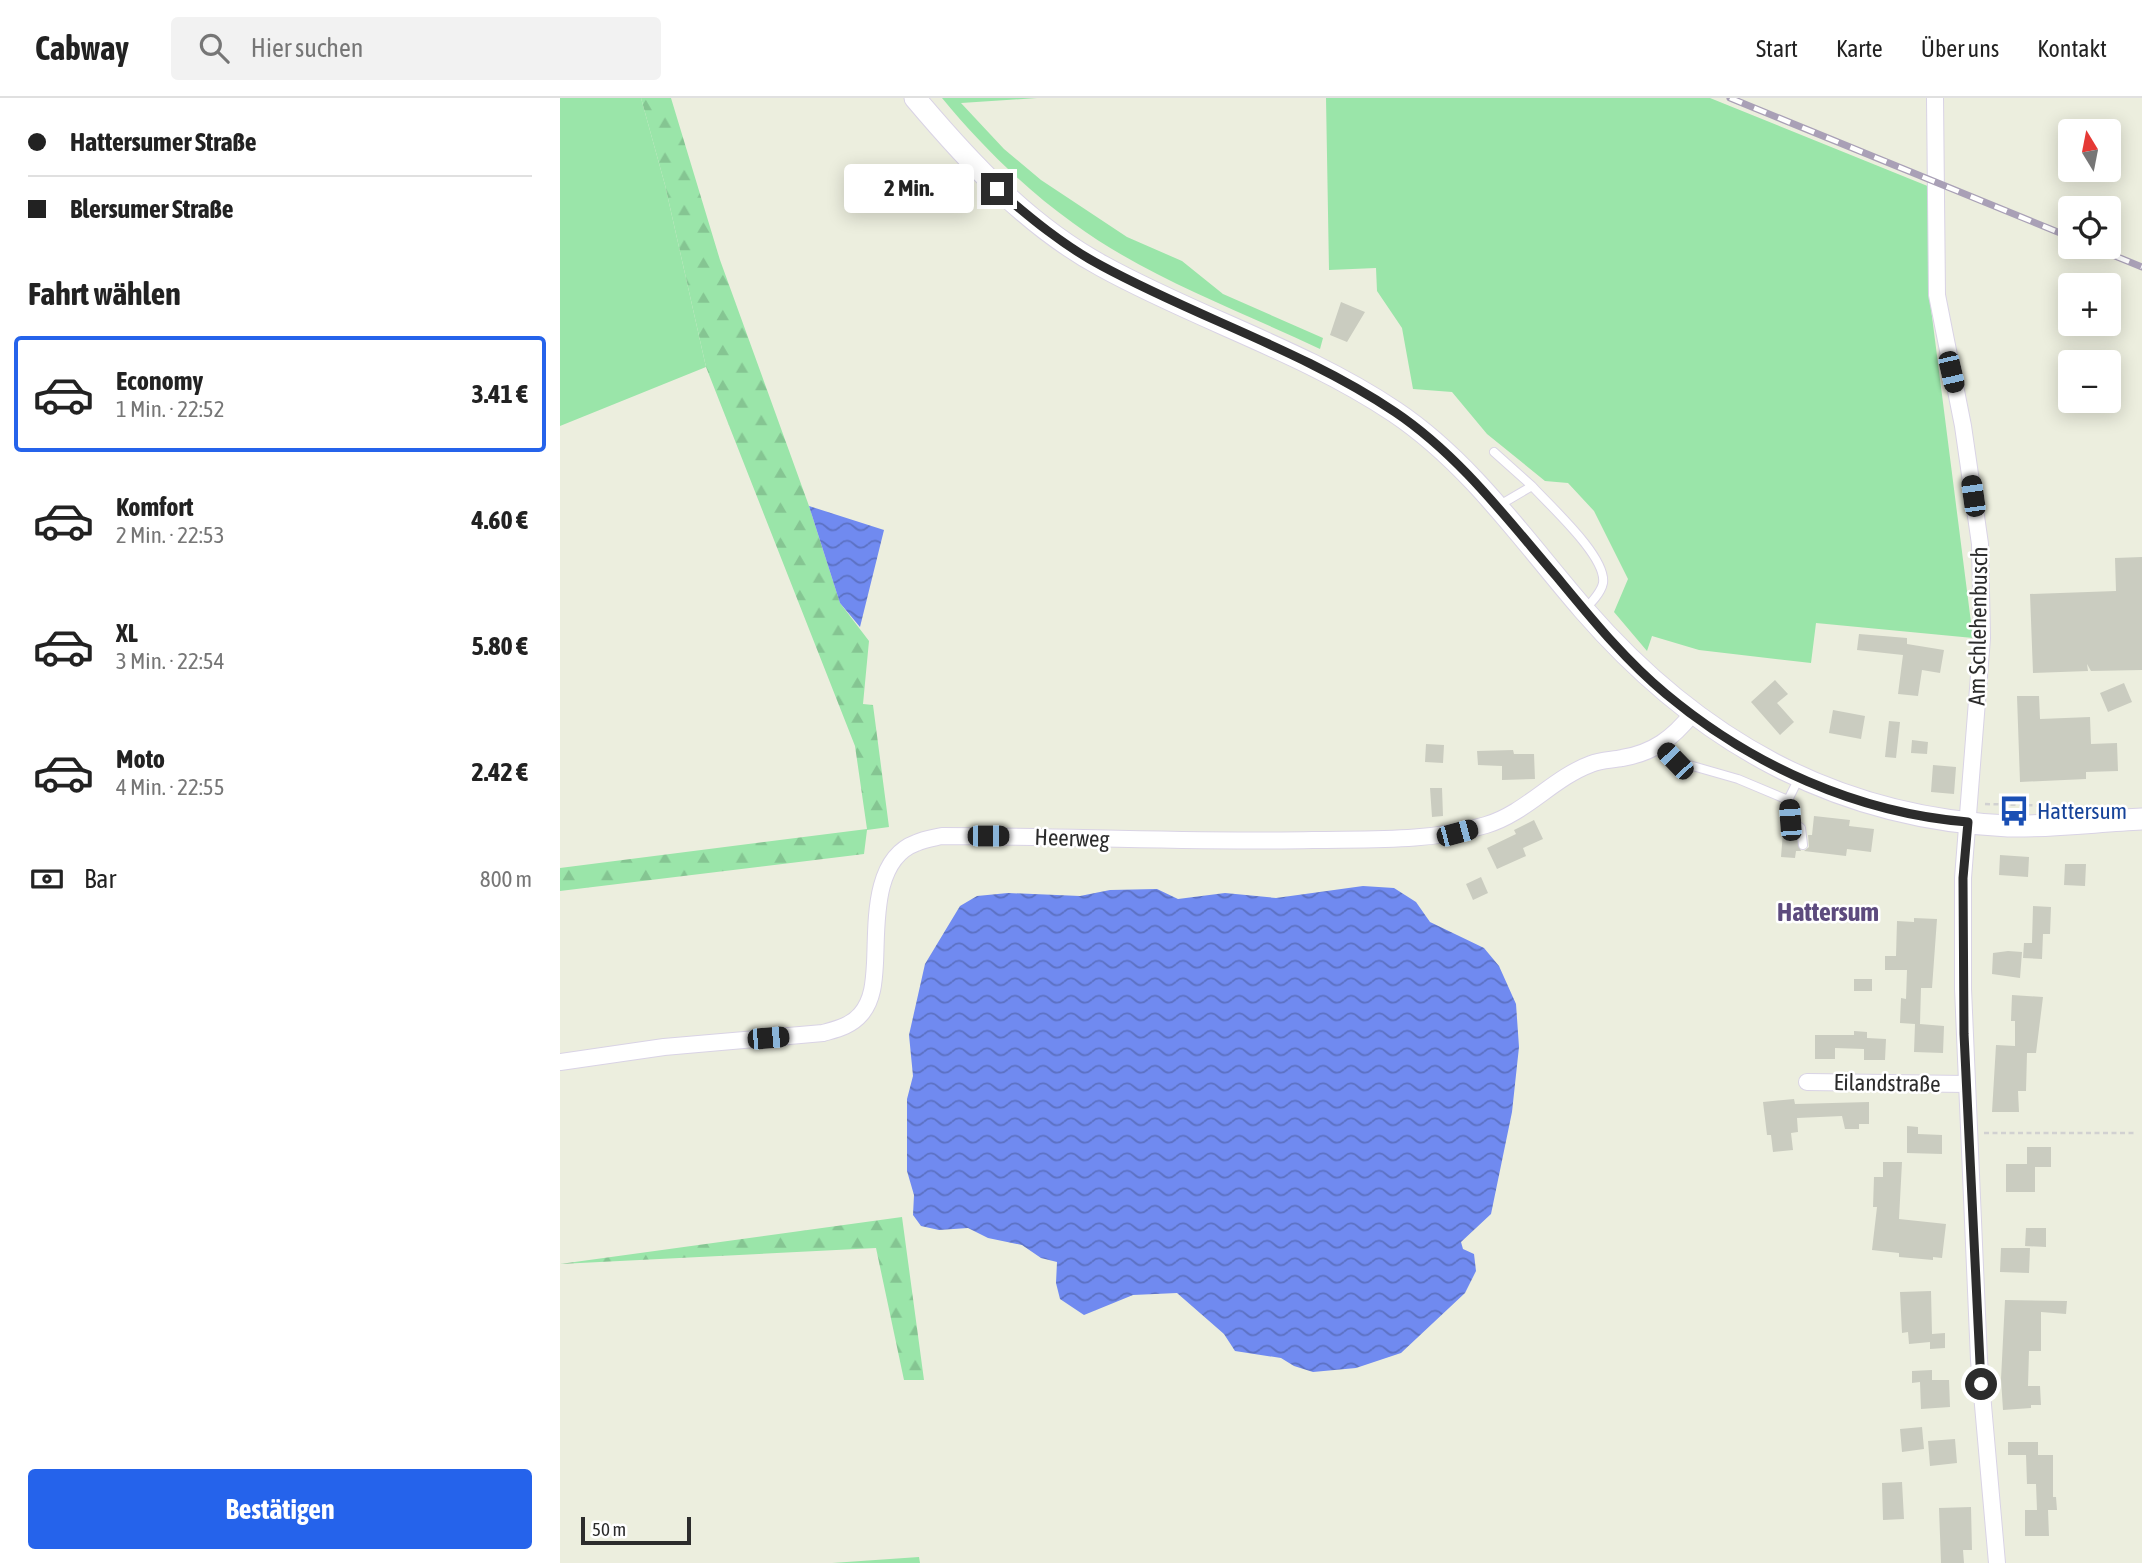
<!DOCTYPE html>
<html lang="de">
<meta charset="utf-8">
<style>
:root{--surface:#fff;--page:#f2f2f2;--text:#222;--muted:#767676;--line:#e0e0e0;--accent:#2563eb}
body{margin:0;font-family:"Asap Condensed",sans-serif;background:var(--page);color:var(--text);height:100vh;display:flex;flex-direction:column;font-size:26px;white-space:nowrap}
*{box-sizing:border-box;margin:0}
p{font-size:23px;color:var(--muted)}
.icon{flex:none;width:38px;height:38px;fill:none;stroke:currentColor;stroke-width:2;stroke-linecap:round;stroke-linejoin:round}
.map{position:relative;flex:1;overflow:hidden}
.details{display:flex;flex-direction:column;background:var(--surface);width:560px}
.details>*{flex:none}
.top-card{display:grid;align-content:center;height:154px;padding:0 28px;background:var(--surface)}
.needle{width:46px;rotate:350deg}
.tools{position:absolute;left:1498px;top:21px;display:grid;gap:14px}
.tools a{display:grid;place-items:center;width:63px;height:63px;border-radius:7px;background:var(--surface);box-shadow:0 4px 18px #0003;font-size:35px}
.scale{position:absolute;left:21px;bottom:18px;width:110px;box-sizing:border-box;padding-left:7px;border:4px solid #2c2c2c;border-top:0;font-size:19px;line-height:24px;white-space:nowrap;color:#2c2c2c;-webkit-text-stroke:5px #fff;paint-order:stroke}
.end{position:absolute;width:32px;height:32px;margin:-16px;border:9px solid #2c2c2c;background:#fff;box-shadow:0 0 0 4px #fff}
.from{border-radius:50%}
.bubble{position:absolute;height:49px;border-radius:7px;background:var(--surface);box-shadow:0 4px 18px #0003;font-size:23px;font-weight:700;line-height:49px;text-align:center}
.car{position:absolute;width:21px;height:42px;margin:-21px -10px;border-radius:9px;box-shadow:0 0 5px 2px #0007;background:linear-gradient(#222 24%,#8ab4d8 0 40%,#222 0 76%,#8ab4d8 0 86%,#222 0)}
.top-card b{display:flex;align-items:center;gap:24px;height:66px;font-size:26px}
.top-card b+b{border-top:2px solid var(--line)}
.top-card i{width:18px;height:18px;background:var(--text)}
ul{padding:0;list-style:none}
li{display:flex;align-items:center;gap:21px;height:116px;margin:0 14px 10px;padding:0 14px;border:4px solid transparent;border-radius:7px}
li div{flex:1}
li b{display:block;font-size:26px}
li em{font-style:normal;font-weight:700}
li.current{border-color:var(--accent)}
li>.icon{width:63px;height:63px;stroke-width:1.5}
h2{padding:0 28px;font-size:32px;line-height:84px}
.pay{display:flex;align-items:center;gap:18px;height:77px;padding:0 28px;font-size:26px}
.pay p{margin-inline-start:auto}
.cta{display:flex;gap:14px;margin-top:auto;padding:14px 28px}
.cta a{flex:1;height:80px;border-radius:7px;background:var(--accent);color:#fff;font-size:28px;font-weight:700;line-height:80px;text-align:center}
header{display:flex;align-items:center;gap:42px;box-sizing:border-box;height:98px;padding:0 35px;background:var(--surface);border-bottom:2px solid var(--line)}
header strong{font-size:33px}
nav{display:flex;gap:38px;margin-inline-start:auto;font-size:24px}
.search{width:490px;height:63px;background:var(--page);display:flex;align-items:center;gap:18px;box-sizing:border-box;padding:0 24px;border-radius:7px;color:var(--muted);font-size:26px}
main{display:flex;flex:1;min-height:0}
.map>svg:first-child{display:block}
.green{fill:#9ae5a9}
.forest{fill:url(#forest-firs)}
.water{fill:url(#water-waves)}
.building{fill:#caccc0}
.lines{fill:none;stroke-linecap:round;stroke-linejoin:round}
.service-casing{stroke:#d9d3e5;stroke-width:10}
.minor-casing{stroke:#d9d3e5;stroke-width:18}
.secondary-casing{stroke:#d9d3e5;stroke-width:23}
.path{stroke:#d1d1d1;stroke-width:2.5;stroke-dasharray:5 3.5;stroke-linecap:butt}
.service{stroke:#fff;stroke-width:8}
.minor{stroke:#fff;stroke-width:16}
.secondary{stroke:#fff;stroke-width:21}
.rail-casing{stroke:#a9a0b6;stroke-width:7}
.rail{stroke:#fff;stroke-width:4.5;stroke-dasharray:13;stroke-linecap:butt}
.route{stroke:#2c2c2c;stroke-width:9}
.labels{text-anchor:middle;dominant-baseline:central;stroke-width:5;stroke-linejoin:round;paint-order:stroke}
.street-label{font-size:23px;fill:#2c2c2c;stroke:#fff}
.transit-label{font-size:23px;fill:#164399;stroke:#fff;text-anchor:start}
.quarter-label{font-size:26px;font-weight:bold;fill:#5d4b7e;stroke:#fff}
</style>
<header>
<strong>Cabway</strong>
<div class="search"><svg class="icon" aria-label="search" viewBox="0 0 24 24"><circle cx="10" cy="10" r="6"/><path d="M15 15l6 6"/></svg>Hier suchen</div>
<nav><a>Start</a><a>Karte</a><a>Über uns</a><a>Kontakt</a></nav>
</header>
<main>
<section class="details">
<div class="top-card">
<b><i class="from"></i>Hattersumer Straße</b>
<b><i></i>Blersumer Straße</b>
</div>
<h2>Fahrt wählen</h2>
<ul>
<li class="current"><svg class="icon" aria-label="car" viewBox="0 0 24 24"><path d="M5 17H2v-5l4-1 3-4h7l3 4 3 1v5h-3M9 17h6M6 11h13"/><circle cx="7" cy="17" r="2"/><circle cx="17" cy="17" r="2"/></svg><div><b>Economy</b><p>1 Min. · 22:52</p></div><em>3.41 €</em></li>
<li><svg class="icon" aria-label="car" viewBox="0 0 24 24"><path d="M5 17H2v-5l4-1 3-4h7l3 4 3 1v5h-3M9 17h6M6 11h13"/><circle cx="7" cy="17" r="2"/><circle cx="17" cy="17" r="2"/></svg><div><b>Komfort</b><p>2 Min. · 22:53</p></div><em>4.60 €</em></li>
<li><svg class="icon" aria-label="car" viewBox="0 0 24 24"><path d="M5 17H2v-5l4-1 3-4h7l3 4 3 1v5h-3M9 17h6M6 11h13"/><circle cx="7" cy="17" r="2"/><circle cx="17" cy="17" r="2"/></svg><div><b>XL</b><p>3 Min. · 22:54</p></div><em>5.80 €</em></li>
<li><svg class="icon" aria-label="car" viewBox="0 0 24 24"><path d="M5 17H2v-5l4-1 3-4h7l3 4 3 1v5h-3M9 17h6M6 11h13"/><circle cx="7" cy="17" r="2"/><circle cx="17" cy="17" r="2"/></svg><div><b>Moto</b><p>4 Min. · 22:55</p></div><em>2.42 €</em></li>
</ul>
<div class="pay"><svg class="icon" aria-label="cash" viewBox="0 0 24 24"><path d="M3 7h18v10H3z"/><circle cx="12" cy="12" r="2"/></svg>Bar<p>800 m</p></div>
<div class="cta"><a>Bestätigen</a></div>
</section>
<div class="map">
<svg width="1582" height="1465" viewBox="0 0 1582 1465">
<defs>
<pattern id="forest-firs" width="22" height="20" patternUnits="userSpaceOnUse" patternTransform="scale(1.75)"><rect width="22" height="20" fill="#9ae5a9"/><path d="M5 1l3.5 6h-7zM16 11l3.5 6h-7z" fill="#85c592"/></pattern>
<pattern id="water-waves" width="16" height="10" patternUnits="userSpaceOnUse" patternTransform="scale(1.75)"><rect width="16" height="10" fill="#708af0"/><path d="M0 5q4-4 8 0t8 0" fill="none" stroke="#5c71c3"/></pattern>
</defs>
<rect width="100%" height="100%" fill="#eceede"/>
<path class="green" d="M0,0h81l24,87 41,182 -146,59z
M382,0h95l-76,5 43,46 37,31 86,57 55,24 41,33 100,44 -3,11c-82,-39 -174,-72 -247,-126 -49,-35 -93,-79 -131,-125z
M766,0h384l220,89 -1,106 44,345 -157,-15 -5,40 -112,-13 -47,-14 -5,15 -33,-39 14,-33 -34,-68 -26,-28 -23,-2 -58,-47 -35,-42 -39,-3 -11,-61 -25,-37 -1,-23 -47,2z
M359,1459l1,6h-88z"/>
<path class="forest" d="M81,0h30l49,162 89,246 31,97 29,38 -6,63 10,1 16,122 -22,3 -3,24 -304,37v-23l307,-39 -12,-83 -149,-379 -41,-182z
M342,1119l22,163h-20l-28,-132 -316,16z"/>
<path class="water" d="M249,408l75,24 -24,97 -20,-24z
M803,788l31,2 22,14 14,20 54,26 15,18 17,38 3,43 -7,65 -21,102 -30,28 2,7 11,5 2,17 -11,22 -64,60 -45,15 -43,4 -19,-6 -13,-8 -46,-7 -11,-17 -47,-41 -44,2 -49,20 -24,-16 -4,-16 1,-21 -16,-4 -19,-13 -34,-7 -20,-10 -29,2 -18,-4 -8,-11 1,-20 -7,-24v-72l6,-23 -4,-41 16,-71 35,-58 17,-10 31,-3 72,3 30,-6 47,-1 21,10 47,-6 51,5z"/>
<path class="building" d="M781,204l24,10 -18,30 -17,-7z
M1582,459v113l-51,1 -4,-7 1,7 -55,2 -3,-79 86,-3 -1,-33z
M1299,536l48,4v6l37,6 -4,23 -18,-3 -4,26 -20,-2 5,-39 -46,-5z
M1215,582l13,14 -11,9 17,19 -14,13 -29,-33z
M1564,585l8,19 -24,10 -8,-19z
M1457,598h22l1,23 50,-2 1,27 26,-1 1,28 -32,1v7l-66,3z
M1273,612l32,6 -4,23 -32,-6z
M1329,623l11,1 -4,36 -11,-1z
M1352,642l16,2 -1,12 -16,-1z
M866,646l18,1 -1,18 -18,-1z
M953,652l1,4h20l1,25 -33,1v-14l-24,-1 -1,-14z
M1373,667l23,2 -2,27 -23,-2z
M870,690h12l1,28 -11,1z
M1254,718l36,4 -1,6 25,3 -3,23 -24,-3 -1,7 -42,-5 5,-4 -1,-12h4z
M974,722l9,19 -20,9 3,8 -29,13 -10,-21 29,-14 -2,-4z
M1223,734l12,1 6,18h-5l-1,7 -14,-1z
M1440,757l29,2 -1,20 -29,-2z
M1505,766h21l-1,22 -21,-1z
M921,779l7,16 -15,7 -7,-16z
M1473,808l18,1 -1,27h-7l-1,25 -19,-1 1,-15h8z
M1354,820l23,1 -5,69h-11l-1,36 24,2 -1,27 -29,-1 1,-28 -15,-1 1,-25 5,1 1,-29h-22v-14h11l1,-35 17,1z
M1448,853l14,1 -2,26 -28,-4 1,-21z
M1294,881h18v12h-18z
M1452,897l31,2 -7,56h-9l-1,38h-8l1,21h-27l4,-67 19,1v-25h-4z
M1294,933l13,1v6l19,1 -1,21h-21v-11l-29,-1v11h-20v-24h39z
M1234,1001l1,5 74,-2v22h-10v5h-14l-3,-13 -45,2 1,14 -7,1 2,17 -20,2 -2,-17h-4l-4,-33z
M1347,1028l11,1v7l24,1v19l-35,-1z
M1467,1049h24v20h-16v25h-29v-28h21z
M1323,1064h19l-3,57 47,5 -4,34 -9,-1v3l-34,-3v-4l-27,-3 5,-43h-4l1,-30h9z
M1466,1130h20v19l-21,-1z
M1441,1150h29l-1,25 -29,-1z
M1371,1193l1,43 13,-1v15l-15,1v-7l-21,2 -1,-12 -6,1 -2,-41z
M1445,1202l62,1 -1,13 -25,-2v39h-12l-1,35h12l1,19h-10v3l-28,2 -2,-31z
M1372,1272v10h17l1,27 -29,2 -1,-27 -8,1v-12z
M1362,1329l2,22 -22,3 -2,-23z
M1395,1341l2,24 -27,3 -2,-25z
M1448,1344h30v13h15v42h3l1,13h-9l1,26h-24v-26h15h-3l-1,-26h-9l-1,-29h-18z
M1342,1384l2,37 -21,1 -1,-37z
M1411,1409l1,43h-9l1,13h-23l-2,-55z"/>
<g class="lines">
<g class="service-casing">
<path id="service" d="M934,354l38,34
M938,408l34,-20c18,20 75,71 71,97 -2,10 -12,20 -19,27
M1100,648l15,15 63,18 50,21
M1239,680l-11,22 2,20 11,8 2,17"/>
</g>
<g class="minor-casing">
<path id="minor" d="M1375,0l2,197 26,131 17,118 2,94 -19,240v111l16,371 18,203
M0,964l104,-15 159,-14c14,-4 28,-7 38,-19 12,-14 13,-33 14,-51 2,-37 -3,-104 41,-120 8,-4 17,-5 26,-7 123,0 247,7 371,4 58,-1 117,2 173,-15 40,-12 67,-47 105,-61 9,-4 21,-4 31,-6 31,-5 51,-20 70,-44
M1247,984l160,2"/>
</g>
<g class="secondary-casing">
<path id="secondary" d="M355,0c54,64 113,128 187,168 96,53 202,85 293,146 76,51 130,130 189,198 113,130 250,208 424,216 45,1 90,-5 134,-7"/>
</g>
<path class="path" d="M1425,706l73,2
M1424,1035h151"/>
<use href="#service" class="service"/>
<use href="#minor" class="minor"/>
<use href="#secondary" class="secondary"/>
<g class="rail-casing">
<path id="rail" d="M1170,0l340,139
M1533,149l49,20"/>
</g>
<use href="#rail" class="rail"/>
</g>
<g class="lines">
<path class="route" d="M437,91c32,28 67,57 105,77 96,52 202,85 293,146 64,43 112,107 162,165 34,41 68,83 109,117 85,71 191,119 302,128l-5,56 1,156 17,350"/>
</g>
<defs>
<g id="bus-bare" transform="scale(2.415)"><path d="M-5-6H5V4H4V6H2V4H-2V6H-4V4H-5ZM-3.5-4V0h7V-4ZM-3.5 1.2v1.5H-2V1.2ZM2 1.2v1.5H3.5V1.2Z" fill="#1a4fb4" stroke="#fff" stroke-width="2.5" paint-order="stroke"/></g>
</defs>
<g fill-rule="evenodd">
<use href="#bus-bare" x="1454" y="713"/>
</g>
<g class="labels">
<g class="street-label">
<text transform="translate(1418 528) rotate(-89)">Am Schlehenbusch</text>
<text transform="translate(512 740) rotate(2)">Heerweg</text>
<text transform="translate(1327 985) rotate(1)">Eilandstraße</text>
</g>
<g class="transit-label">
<text x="1477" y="713">Hattersum</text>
</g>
<g class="quarter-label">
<text x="1268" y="814">Hattersum</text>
</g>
</g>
</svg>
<div class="tools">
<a><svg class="needle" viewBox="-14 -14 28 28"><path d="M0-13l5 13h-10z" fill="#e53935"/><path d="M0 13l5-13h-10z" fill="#767676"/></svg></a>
<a><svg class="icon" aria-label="locate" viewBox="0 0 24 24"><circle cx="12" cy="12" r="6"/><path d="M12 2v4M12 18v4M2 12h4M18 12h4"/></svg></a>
<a>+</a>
<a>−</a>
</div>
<div class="scale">50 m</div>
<i class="end from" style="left:1421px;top:1286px"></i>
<i class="end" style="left:437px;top:91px"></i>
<div class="bubble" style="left:284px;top:66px;width:130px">2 Min.</div>
<i class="car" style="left:1391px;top:274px;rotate:167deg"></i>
<i class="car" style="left:1413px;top:398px;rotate:352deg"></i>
<i class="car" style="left:1115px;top:663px;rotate:316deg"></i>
<i class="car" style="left:1230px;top:722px;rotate:356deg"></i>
<i class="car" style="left:897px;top:735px;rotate:75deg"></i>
<i class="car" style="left:428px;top:738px;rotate:90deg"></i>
<i class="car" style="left:208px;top:940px;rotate:85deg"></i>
</div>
</main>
